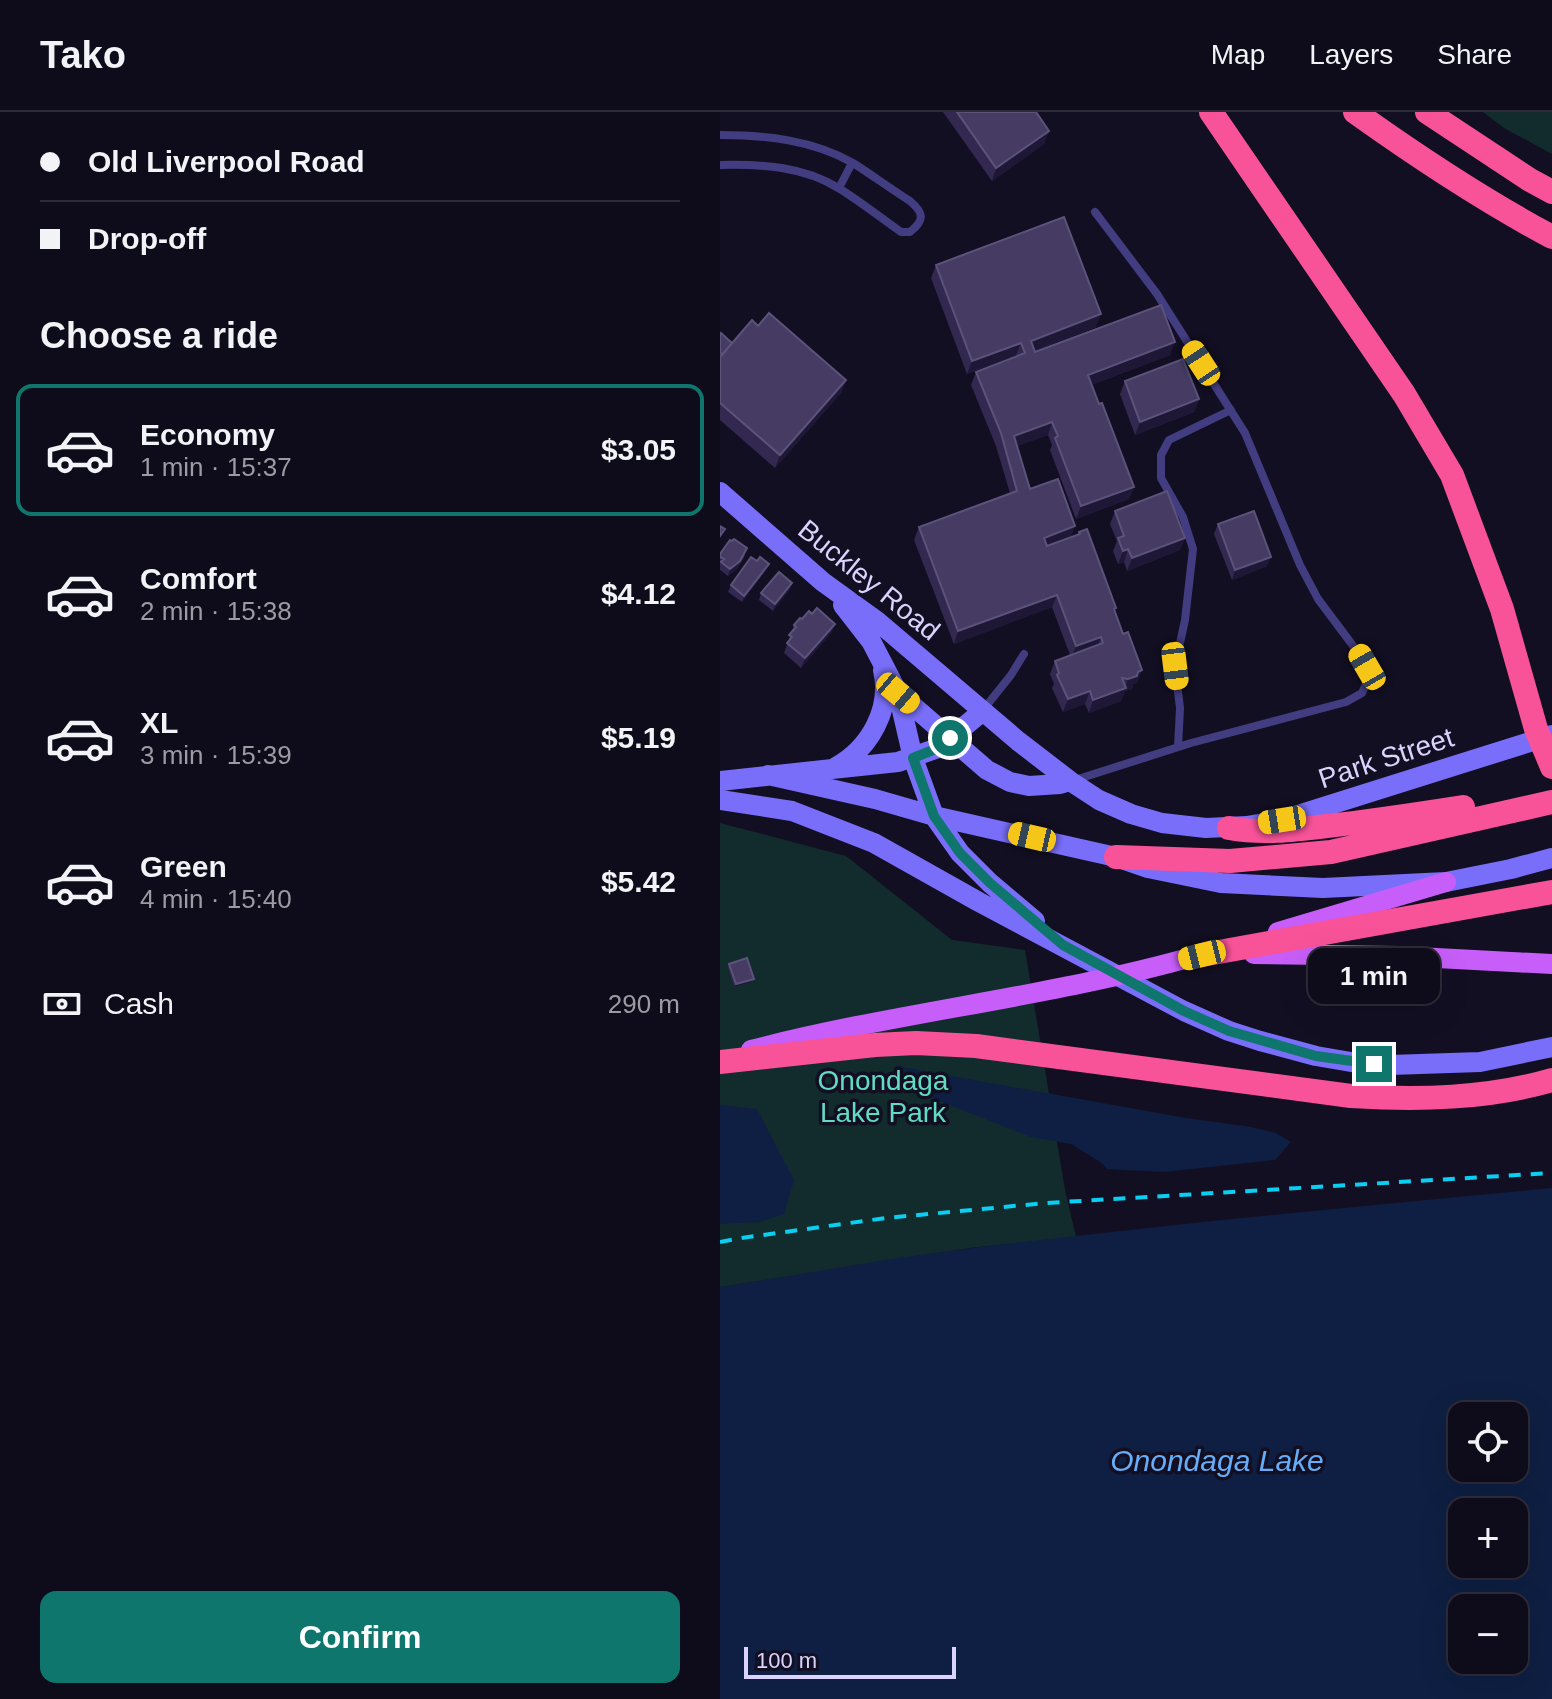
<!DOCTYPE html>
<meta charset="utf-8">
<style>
:root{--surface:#0e0b1a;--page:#1c1927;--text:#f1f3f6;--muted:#9b9ba2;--line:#2e2b39;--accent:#0f766e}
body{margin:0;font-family:Arial,sans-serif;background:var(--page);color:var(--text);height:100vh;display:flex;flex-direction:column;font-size:30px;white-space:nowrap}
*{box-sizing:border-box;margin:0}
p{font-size:26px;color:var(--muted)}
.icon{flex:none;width:44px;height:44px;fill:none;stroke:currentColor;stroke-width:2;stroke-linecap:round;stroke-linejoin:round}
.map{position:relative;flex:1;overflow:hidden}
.panel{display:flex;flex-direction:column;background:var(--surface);width:720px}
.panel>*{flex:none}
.top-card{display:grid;align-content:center;height:176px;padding:0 40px;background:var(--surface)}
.tools{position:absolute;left:728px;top:1290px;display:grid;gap:16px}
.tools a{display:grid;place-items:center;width:80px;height:80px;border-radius:16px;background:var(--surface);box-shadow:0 8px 32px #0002,0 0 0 2px var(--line);font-size:40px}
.scale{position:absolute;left:24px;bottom:20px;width:212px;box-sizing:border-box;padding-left:8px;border:4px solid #dad3fd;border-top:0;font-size:22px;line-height:28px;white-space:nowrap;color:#dad3fd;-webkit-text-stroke:6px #130f23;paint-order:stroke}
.end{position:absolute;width:36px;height:36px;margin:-18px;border:10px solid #0f766e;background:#fff;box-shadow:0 0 0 4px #fff}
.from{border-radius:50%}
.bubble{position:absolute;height:56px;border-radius:16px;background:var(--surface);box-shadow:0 8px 32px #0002,0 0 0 2px var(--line);font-size:26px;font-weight:800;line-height:56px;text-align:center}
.car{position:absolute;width:24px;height:48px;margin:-24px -12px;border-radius:10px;box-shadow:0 0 6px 2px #0007;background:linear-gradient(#f5c518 24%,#345 0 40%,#f5c518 0 76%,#345 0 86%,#f5c518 0)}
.top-card b{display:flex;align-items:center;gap:28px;height:76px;font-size:30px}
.top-card b+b{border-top:2px solid var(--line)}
.top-card i{width:20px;height:20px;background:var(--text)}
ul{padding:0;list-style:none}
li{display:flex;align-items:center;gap:24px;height:132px;margin:0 16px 12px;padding:0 24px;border:4px solid transparent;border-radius:16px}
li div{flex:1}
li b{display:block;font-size:30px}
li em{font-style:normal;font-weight:800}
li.current{border-color:var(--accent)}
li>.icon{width:72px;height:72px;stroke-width:1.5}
h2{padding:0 40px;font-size:36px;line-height:96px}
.pay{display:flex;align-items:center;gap:20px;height:88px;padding:0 40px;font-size:30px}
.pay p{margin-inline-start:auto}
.cta{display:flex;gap:16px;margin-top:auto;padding:16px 40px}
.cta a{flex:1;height:92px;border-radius:16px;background:var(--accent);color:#fff;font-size:32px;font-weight:800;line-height:92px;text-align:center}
header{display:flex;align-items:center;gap:48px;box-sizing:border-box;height:112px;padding:0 40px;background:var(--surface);border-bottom:2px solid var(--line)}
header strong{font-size:38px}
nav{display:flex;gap:44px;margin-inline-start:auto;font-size:28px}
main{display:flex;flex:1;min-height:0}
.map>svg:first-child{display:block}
.green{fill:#122c2d}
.water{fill:#0e1f43;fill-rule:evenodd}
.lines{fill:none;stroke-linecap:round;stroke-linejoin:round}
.lane{stroke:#423c80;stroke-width:8}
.secondary{stroke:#796ef9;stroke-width:20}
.primary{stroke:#c75ef9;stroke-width:20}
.highway{stroke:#f85399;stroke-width:24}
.rail{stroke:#09cff3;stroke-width:4;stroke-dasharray:12 10;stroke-linecap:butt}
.wall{fill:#332950}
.shaded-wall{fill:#1e1736}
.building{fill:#453b63;stroke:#5c537b;stroke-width:2}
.route{stroke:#0f766e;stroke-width:10}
.labels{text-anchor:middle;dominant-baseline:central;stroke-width:7;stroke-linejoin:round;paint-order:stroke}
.street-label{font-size:28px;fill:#dad3fd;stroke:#130f23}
.park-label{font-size:28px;fill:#61dbc3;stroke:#130f23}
.water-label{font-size:30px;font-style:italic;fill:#65adf9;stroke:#130f23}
</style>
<header>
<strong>Tako</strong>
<nav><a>Map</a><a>Layers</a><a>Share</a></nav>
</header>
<main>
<section class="panel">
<div class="top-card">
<b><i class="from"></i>Old Liverpool Road</b>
<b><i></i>Drop-off</b>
</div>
<h2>Choose a ride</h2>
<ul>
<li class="current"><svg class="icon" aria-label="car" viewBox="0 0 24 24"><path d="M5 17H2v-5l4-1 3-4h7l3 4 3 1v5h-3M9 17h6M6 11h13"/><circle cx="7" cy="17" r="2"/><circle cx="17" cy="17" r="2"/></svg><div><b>Economy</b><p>1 min · 15:37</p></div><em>$3.05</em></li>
<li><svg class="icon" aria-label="car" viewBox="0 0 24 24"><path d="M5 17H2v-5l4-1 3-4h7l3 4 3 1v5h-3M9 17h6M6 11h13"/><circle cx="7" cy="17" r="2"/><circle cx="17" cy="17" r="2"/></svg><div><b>Comfort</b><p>2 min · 15:38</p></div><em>$4.12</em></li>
<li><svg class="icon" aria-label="car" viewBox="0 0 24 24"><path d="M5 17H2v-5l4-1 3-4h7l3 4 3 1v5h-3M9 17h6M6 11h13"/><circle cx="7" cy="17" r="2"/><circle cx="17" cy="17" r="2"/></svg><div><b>XL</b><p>3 min · 15:39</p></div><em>$5.19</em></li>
<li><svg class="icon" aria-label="car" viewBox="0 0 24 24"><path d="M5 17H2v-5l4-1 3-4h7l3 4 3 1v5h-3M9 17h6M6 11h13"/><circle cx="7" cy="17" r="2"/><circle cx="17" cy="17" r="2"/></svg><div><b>Green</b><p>4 min · 15:40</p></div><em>$5.42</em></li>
</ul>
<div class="pay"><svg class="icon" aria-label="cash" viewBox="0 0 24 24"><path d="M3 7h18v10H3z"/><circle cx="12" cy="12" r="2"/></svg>Cash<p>290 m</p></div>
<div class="cta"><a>Confirm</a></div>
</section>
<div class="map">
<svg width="832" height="1587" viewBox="0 0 832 1587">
<rect width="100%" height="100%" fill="#130f23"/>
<path class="green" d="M763,0h69v42l-48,-26z
M0,711l126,33 106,84 73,10 40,240 11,47 -106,11 -250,39z"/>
<path class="water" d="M176,954l290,52 65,9 25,6 15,9 -16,18 -111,12 -57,-3 -5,-6 -31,-19 -40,-7 -99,-39 -42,-23z
M0,993l37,4 37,71 -10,34 -24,8 -40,2z
M832,1076v511h-832v-412c84,-13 168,-29 252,-39 193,-23 386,-42 580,-60zM794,1304v52h-52v-52zM794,1400v52h-52v-52zM794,1496v52h-52v-52z"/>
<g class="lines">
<path class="lane" d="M0,23c45,0 93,5 133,28 19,12 38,26 57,38 14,12 15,19 0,31h-9c-20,-14 -40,-30 -61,-43 -36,-23 -79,-25 -120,-24
M119,76l13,-25
M263,598l28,-35 13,-21
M458,635l2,-39 -5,-42 10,-46 8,-71 -10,-32 -22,-39v-23l8,-15 62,-30
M355,668l116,-37 155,-41 16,-9 6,-13 -1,-13 -10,-16 -39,-52 -18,-34 -55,-132 -88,-139 -62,-82"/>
<path class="secondary" d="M0,380l103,90 54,39 141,120 52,40 29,19 32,14 31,9 44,5 41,-2 35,-6 270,-85
M123,493l28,36 27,52 15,65 21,58 26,37 30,30 45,38
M178,581l89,77 23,12 19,4 31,-2 10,-3
M116,655c34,-19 56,-58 47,-97
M48,663l107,24 59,17 182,41 32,11 73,15 102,5 123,-6 65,-13 41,-11
M0,669l178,-19 40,-14 45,-37
M0,688l72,11 82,32 105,59 205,109 45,20 31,10 56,15 41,7 33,2 90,-3 72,-15"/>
<path class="primary" d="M558,820l168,-50
M534,842l145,2 153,8
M31,938c154,-40 313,-54 465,-100"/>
<path class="highway" d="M491,0l193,282 48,81 50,134 34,120 16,38
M635,0c63,45 128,88 197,125
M707,0l103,68 22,12
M509,716c34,6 65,2 98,-2 46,-5 91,-12 136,-19
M396,745l114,4 101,-9 221,-50
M482,843l350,-63
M0,950l155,-17 41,-2 60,3 375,50c67,4 136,3 201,-16"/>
<path class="rail" d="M0,1130l21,-4 145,-20 160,-15 506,-30"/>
</g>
<path class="wall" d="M223,0h93l13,19 -5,13 -52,37z
M216,153l160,62 -62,24 1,1 135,3 -79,30 43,102 -5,12 -53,20 -26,-69 2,-5 -4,-10 -31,11 13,43 41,48 7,-2 1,-3 36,80 22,71 -4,1 -1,5 -7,2 -4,10 -32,12 -4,-9 -22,8 -11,-24 2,-4 -4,-10 5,-13 15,-6 -18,-48 -98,37 -40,-104 5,-13 91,-34 -14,-47 -25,-61 5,-13 41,-15 -1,-2 -49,19 -36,-96z
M38,214l88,54 -5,13 -66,75 -55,-48v-85l12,8z
M405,269l74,18 -5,13 -59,23 -15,-41z
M395,399l70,27 -5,12 -53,21 -3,-9 -6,2 -5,-13 4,-10 -7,-17z
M498,412l49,42 -35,14 -18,-46z
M0,442l25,1 -7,13 -10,8 -8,-6z
M46,458l-24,32 -14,-10 3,-7z
M70,477l-17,22 -14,-11 2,-7z
M92,502l23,10 -4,9 -30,35 -17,-15 10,-28z
M9,852l25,15 -2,3 -18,5 -6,-20z"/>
<path class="shaded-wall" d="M329,19l-5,13 -52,37 4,-13z
M381,202l-5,13 -70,27 5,-13z
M455,230l-5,13 -87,33 5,-13z
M301,231l-5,12 -49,19 5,-13z
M126,268l-5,13 -66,75 5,-13z
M479,287l-5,13 -59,23 5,-13z
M332,310l-4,13 -38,14 4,-13z
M414,375l-5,12 -53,20 5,-13z
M355,414l-4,13 -31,12 4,-13z
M465,426l-5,12 -53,21 5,-13z
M27,436l-9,20 -10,8 2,-7z
M408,437l-4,13 -6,2 5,-13z
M551,445l-4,9 -35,14 3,-10z
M49,452l-3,6 -24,32 2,-6z
M72,471l-2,6 -17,22 2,-7z
M337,483l-5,12 -98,37 4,-13z
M115,512l-4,9 -30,35 4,-10z
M381,525l-5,13 -25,9 5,-13z
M422,558l-5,13 -4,1 -1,5 -7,2 -4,10 -32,12 4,-13 31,-11 4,-10z
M370,579l-5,13 -22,8 5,-13z
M34,867l-2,3 -18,5 2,-3z"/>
<path class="building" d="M237,0h79l13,19 -53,37z
M344,105l37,97 -70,27 4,11 126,-47 14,37 -87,33 11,29 3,-1 32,84 -53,19 -26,-68 3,-2 -6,-14 -38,14 16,53 28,-10 17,47 -31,12 3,8 33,-12 -1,-2 8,-3 29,79 -2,1 9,25 5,-2 14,38 -4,2 -1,4 -9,3 -6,-1 4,10 -33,12 -3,-9 -22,8 -11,-24 2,-2 -4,-12 48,-18 -2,-6 -25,9 -19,-51 -99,36 -39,-104 98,-36 -16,-58 -25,-61 49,-19 -4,-10 -49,18 -36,-96z
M49,201l77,67 -66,75 -60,-52v-46l32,-37 6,6z
M1,221l11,10 -10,12 -2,-3v-17z
M463,247l16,40 -59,23 -15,-41z
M447,379l18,47 -53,20 -4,-9 -5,2 -5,-13 6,-2 -9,-25z
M534,399l17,46 -36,13 -17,-46z
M0,414l5,3 -5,7z
M14,427l13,9 -7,13 -10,8 -9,-7 3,-3 -4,-2v-3l10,-14 2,1z
M31,445l6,4 3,-4 9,7 -25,32 -13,-11z
M59,460l13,11 -17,21 -14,-11z
M97,496l18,16 -30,34 -18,-15 5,-6 -3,-2 7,-8 -2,-2 6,-7 2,1 7,-8 3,3z
M27,846l7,21 -18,5 -7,-20z"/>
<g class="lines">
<path class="route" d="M230,626l-12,10 -25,10 21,58 26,37 30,30 73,62 121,66 45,20 87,25 58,8"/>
</g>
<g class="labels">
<g class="street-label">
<text transform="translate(149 468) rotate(39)">Buckley Road</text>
<text transform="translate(666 646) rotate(-18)">Park Street</text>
</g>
<g class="park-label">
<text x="163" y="968">Onondaga<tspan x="163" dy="32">Lake Park</tspan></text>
</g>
<g class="water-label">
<text x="497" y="1348">Onondaga Lake</text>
</g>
</g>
</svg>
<div class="tools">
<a><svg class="icon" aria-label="locate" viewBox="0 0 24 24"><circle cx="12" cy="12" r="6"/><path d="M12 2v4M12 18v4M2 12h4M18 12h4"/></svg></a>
<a>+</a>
<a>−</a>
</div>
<div class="scale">100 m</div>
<i class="end from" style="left:230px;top:626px"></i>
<i class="end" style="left:654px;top:952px"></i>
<div class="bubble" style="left:588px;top:836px;width:132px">1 min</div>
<i class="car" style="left:481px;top:251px;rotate:327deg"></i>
<i class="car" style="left:455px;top:554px;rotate:173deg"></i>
<i class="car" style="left:647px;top:555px;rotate:330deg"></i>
<i class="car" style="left:178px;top:581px;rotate:130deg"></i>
<i class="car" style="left:562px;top:708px;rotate:261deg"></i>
<i class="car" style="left:312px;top:725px;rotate:283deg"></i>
<i class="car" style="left:482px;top:843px;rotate:256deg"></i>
</div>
</main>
